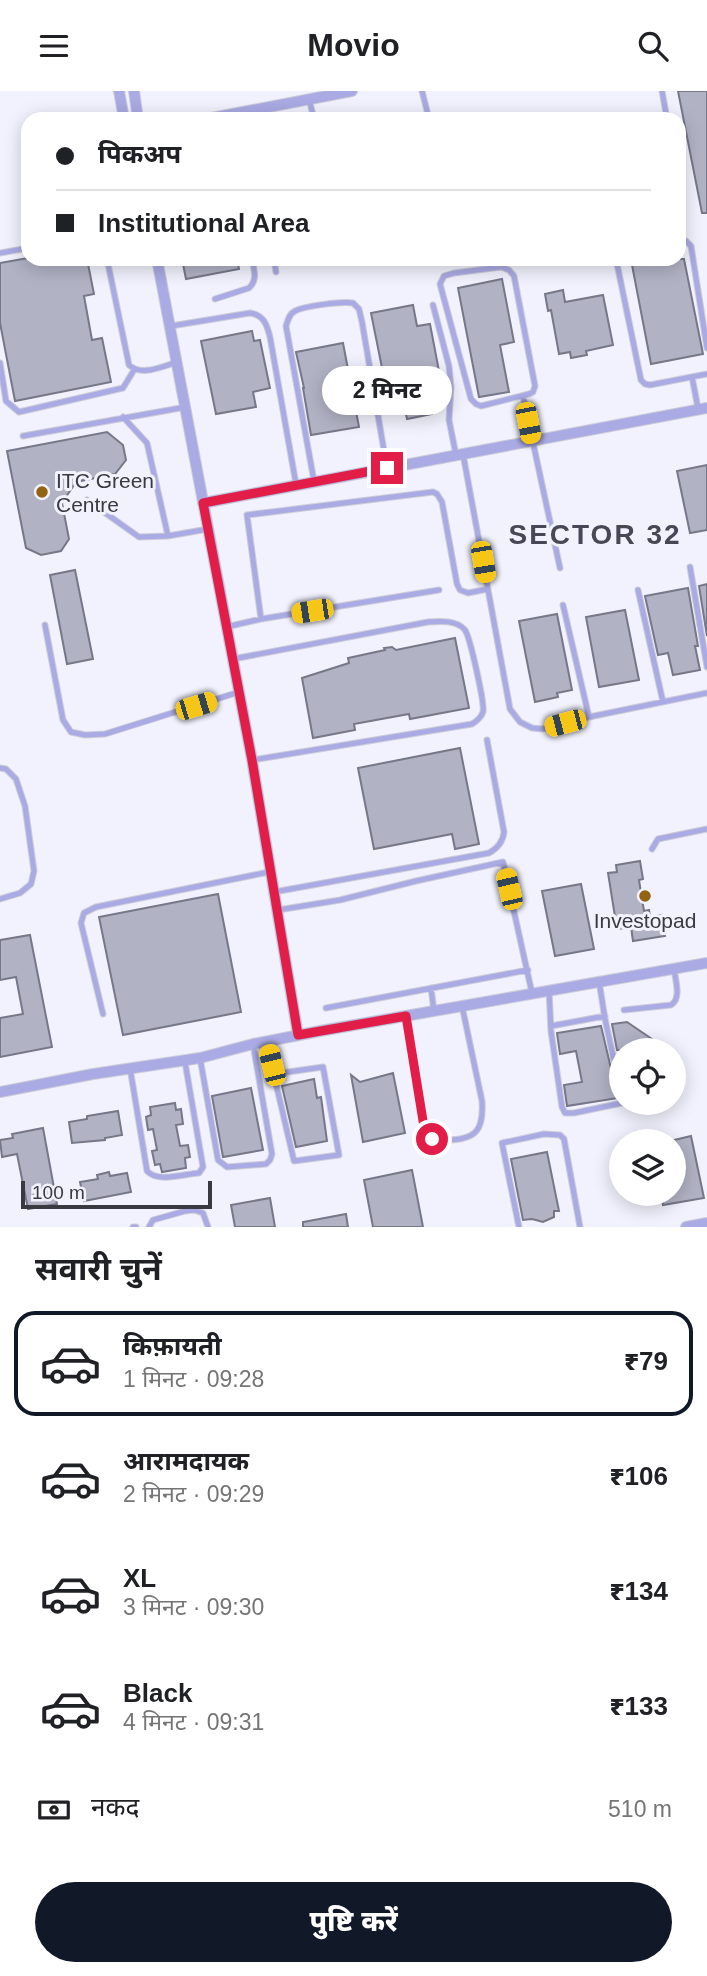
<!DOCTYPE html>
<html lang="hi">
<meta charset="utf-8">
<style>
:root{--surface:#fff;--page:#f2f2f2;--text:#202124;--muted:#757577;--line:#e0e0e0;--accent:#111827}
body{margin:0;font-family:Helvetica,"Noto Sans Devanagari",sans-serif;background:var(--page);color:var(--text);height:100vh;display:flex;flex-direction:column;font-size:26px;white-space:nowrap}
*{box-sizing:border-box;margin:0}
p{font-size:23px;color:var(--muted)}
.icon{flex:none;width:38px;height:38px;fill:none;stroke:currentColor;stroke-width:2;stroke-linecap:round;stroke-linejoin:round}
.map{position:relative;height:1136px;overflow:hidden}
.details{display:flex;flex-direction:column;background:var(--surface);flex:1}
.details>*{flex:none}
.guide{position:absolute;left:21px;top:21px;width:665px;height:154px;border-radius:21px;box-shadow:0 4px 18px #0003;display:grid;align-content:center;height:154px;padding:0 35px;background:var(--surface)}
.fabs{position:absolute;left:609px;top:947px;display:grid;gap:14px}
.fabs a{display:grid;place-items:center;width:77px;height:77px;border-radius:50%;background:var(--surface);box-shadow:0 4px 18px #0003;font-size:35px}
.scale{position:absolute;left:21px;bottom:18px;width:191px;box-sizing:border-box;padding-left:7px;border:4px solid #393a41;border-top:0;font-size:19px;line-height:24px;white-space:nowrap;color:#393a41;-webkit-text-stroke:5px #f2f2fe;paint-order:stroke}
.end{position:absolute;width:32px;height:32px;margin:-16px;border:9px solid #e11d48;background:#fff;box-shadow:0 0 0 4px #fff}
.from{border-radius:50%}
.bubble{position:absolute;height:49px;border-radius:24px;background:var(--surface);box-shadow:0 4px 18px #0003;font-size:23px;font-weight:800;line-height:49px;text-align:center}
.car{position:absolute;width:21px;height:42px;margin:-21px -10px;border-radius:9px;box-shadow:0 0 5px 2px #0007;background:linear-gradient(#f5c518 24%,#345 0 40%,#f5c518 0 76%,#345 0 86%,#f5c518 0)}
.guide b{display:flex;align-items:center;gap:24px;height:66px;font-size:26px}
.guide b+b{border-top:2px solid var(--line)}
.guide i{width:18px;height:18px;background:var(--text)}
ul{padding:0;list-style:none}
li{display:flex;align-items:center;gap:21px;height:105px;margin:0 14px 10px;padding:0 21px;border:4px solid transparent;border-radius:21px}
li div{flex:1}
li b{display:block;font-size:26px}
li em{font-style:normal;font-weight:800}
li.current{border-color:var(--accent)}
li>.icon{width:63px;height:63px;stroke-width:1.5}
h2{padding:0 35px;font-size:32px;line-height:84px}
.pay{display:flex;align-items:center;gap:18px;height:77px;padding:0 35px;font-size:26px}
.pay p{margin-inline-start:auto}
.action{display:flex;gap:14px;margin-top:auto;padding:14px 35px}
.action a{flex:1;height:80px;border-radius:42px;background:var(--accent);color:#fff;font-size:28px;font-weight:800;line-height:80px;text-align:center}
header{display:flex;justify-content:space-between;align-items:center;height:91px;padding:0 35px;background:var(--surface);font-size:32px;font-weight:800}
.map>svg:first-child{display:block}
.building{fill:#b1b2c4;stroke:#767788;stroke-width:2}
.lines{fill:none;stroke-linecap:round;stroke-linejoin:round}
.lane-casing{stroke:#cdcdd8;stroke-width:7}
.street-casing{stroke:#cdcdd8;stroke-width:12}
.lane{stroke:#aaaae4;stroke-width:5}
.street{stroke:#aaaae4;stroke-width:10}
.route{stroke:#e11d48;stroke-width:9}
.poi-dot{fill:#926310;stroke:#f2f2fe;stroke-width:2.5}
.labels{text-anchor:middle;dominant-baseline:central;stroke-width:6;stroke-linejoin:round;paint-order:stroke}
.poi-label{font-size:21px;fill:#393a41;stroke:#f2f2fe;text-anchor:start}
.district-label{font-size:28px;font-weight:bold;letter-spacing:2px;fill:#474857;stroke:#f2f2fe}
</style>
<header><svg class="icon" aria-label="menu" viewBox="0 0 24 24"><path d="M4 6h16M4 12h16M4 18h16"/></svg>Movio<svg class="icon" aria-label="search" viewBox="0 0 24 24"><circle cx="10" cy="10" r="6"/><path d="M15 15l6 6"/></svg></header>
<div class="map">
<svg width="707" height="1136" viewBox="0 0 707 1136">
<rect width="100%" height="100%" fill="#f2f2fe"/>
<path class="building" d="M678,0h29v122h-5z
M28,167l59,1 7,35 -10,2 8,44 10,-2 9,44 -96,19 -15,-78v-60z
M182,168h55l2,10 -53,10z
M663,168h21l19,95 -52,10 -19,-99z
M502,188l12,63 -14,3 9,47 -30,5 -21,-109z
M563,199l2,12 38,-7 10,50 -27,6 1,4 -16,3 -1,-6 -11,2 -8,-44 -3,1 -3,-17z
M413,214l4,21 13,-2 12,63 -15,3 5,24 -25,5 -5,-23 -14,2 -17,-85z
M252,240l2,10 6,-1 10,48 -17,4 3,15 -40,7 -15,-73z
M343,252l16,84 -48,8 -8,-47h1l-8,-36z
M107,341l16,13 3,15 -11,14 -39,8 -14,21 7,36 -8,12 -20,4 -15,-7 -19,-97z
M707,374v65l-17,3 -13,-62z
M75,479l18,89 -26,5 -17,-89z
M707,493v52l-8,-50z
M688,497l10,58h-3l5,24 -27,5 -5,-22 -10,2 -13,-59z
M625,519l14,70 -40,7 -13,-70z
M557,523l15,76 -15,3 1,4 -23,5 -16,-81z
M455,547l14,70 -59,11 -1,-5 -55,10 1,6 -42,8 -11,-60 47,-15 -1,-5 37,-8 -1,-2 8,-1 4,3z
M460,657l19,96 -24,5 -3,-15 -78,15 -16,-81z
M640,770l3,18 -4,1 5,31 5,-1 1,7 12,-2 3,21 -32,5 -2,-14 -14,2 -9,-56 9,-1 -1,-7z
M581,793l13,65 -39,7 -13,-65z
M218,803l23,118 -118,23 -24,-118z
M30,844l22,112 -52,10v-39l23,-4 -7,-37 -16,3v-40z
M627,931l41,28h-51l-5,-26z
M601,935l17,72 -51,8 -3,-21 18,-3 -6,-31 -16,3 -3,-21z
M393,982l12,60 -42,9 -12,-67 9,7z
M314,988l3,19 4,-1 6,44 -31,6 -14,-61z
M251,997l12,62 -40,7 -11,-61z
M175,1012l1,7 5,-1 2,15 -7,1 4,21 8,-1 2,12 -5,1 1,10 -24,4 -2,-8 -5,1 -3,-14 5,-1 -4,-21 -5,1 -2,-13 5,-2 -1,-8z
M118,1020l4,24 -17,3v2l-33,3 -3,-21 18,-3v-3z
M43,1037l14,76 -29,5 -11,-55 -15,3 -2,-17 13,-2 -1,-4z
M691,1045l13,62 -41,7 -2,-12h13v-53z
M547,1061l12,59h-5v6l-11,5 -11,-3 -9,1 -12,-61z
M412,1079l11,57h-50l-9,-47z
M109,1081l1,4 17,-3 4,19 -47,9 -4,-19 18,-3 -1,-4z
M270,1107l5,29h-40l-4,-22z
M346,1123l2,13h-45v-5z"/>
<g class="lines">
<g class="lane-casing">
<path id="lane" d="M422,0l7,28
M662,0l5,28
M309,8l5,20
M679,89l3,14 -3,10
M679,147l7,3 5,5 16,102
M0,162l28,-5
M107,168l22,106c13,12 33,1 49,-3
M274,168l2,13
M616,168l25,121 4,4 5,1 57,-11
M501,176l8,3 5,6 21,110 -2,6 -4,2 -48,12 -5,-2 -5,-5 -31,-115 4,-8 10,-3z
M215,208l34,-11c9,-8 5,-18 3,-29
M433,214l16,61 2,21 -2,33 7,35
M171,235l79,-13c14,2 17,12 20,24l26,147
M0,272l6,38 13,11 104,-24 11,-18
M692,286l6,31
M523,305l37,172
M123,326l24,26 21,93 40,-7
M23,345l163,-29
M463,363l47,255 10,13 12,6 10,1 47,-12 118,-24
M314,390l-28,-155c2,-6 3,-12 9,-15 9,-5 48,-10 58,-8l6,6 3,13 25,146
M87,409l52,37 29,-1
M690,476l17,100
M638,499l25,112
M563,514l26,112
M261,528l-14,-104 186,-23 4,2 5,8 15,82 3,6 8,3 20,-4
M45,534l18,95 8,12 14,3 20,-1 134,-42
M226,536l35,-8 178,-29
M233,568l195,-37c12,-1 29,-2 37,8 5,7 20,74 18,82 -2,6 -6,9 -11,12l-220,36
M0,677l6,1 10,10 9,27 9,65 -3,13 -11,9 -20,6
M652,758l6,-10 49,-10
M274,801l215,-39c9,-5 14,-11 15,-21l-17,-92
M278,819l62,-10 76,-19 87,-19 29,131
M599,890l6,38 16,74
M431,897l3,23
M549,899l2,41 11,76 3,6h9l48,-10
M326,917l202,-38
M624,919l47,-5c11,-7 4,-25 3,-37
M103,923l-22,-91 3,-10 12,-6 173,-35
M406,925l19,117c6,6 13,7 21,7 30,0 38,-10 36,-39l-20,-95
M551,935l54,-10
M266,950l28,120 45,-6 -16,-88 -49,7
M200,967l18,102 9,7 39,-3 4,-4 2,-6 -19,-110
M130,977l17,103c11,12 37,3 52,2l4,-6 -18,-105
M133,1136h3
M149,1136l4,-7 32,-9 9,-1 9,3 5,14
M519,1136l-17,-84 42,-9 16,1 4,4 16,88"/>
</g>
<g class="street-casing">
<path id="street" d="M119,0l5,28
M134,0l4,28
M206,28l146,-28
M157,168l95,501 46,275
M203,412l504,-95
M0,1001l93,-18 107,-16 53,-14 67,-13 387,-68
M686,1136l21,-4"/>
</g>
<use href="#lane" class="lane"/>
<use href="#street" class="street"/>
</g>
<g class="lines">
<path class="route" d="M387,377l-184,35 49,257 46,275 108,-19 19,117 7,6"/>
</g>
<g class="poi-dot">
<circle cx="42" cy="401" r="7"/>
<circle cx="645" cy="805" r="7"/>
</g>
<g class="labels">
<g class="poi-label">
<text x="56" y="389">ITC Green<tspan x="56" dy="24">Centre</tspan></text>
<text x="645" y="829" text-anchor="middle">Investopad</text>
</g>
<g class="district-label">
<text x="595" y="443">SECTOR 32</text>
</g>
</g>
</svg>
<div class="fabs">
<a><svg class="icon" aria-label="locate" viewBox="0 0 24 24"><circle cx="12" cy="12" r="6"/><path d="M12 2v4M12 18v4M2 12h4M18 12h4"/></svg></a>
<a><svg class="icon" aria-label="layers" viewBox="0 0 24 24"><path d="M12 4l9 5-9 5-9-5zM3 14l9 5 9-5"/></svg></a>
</div>
<div class="scale">100 m</div>
<i class="end from" style="left:432px;top:1048px"></i>
<i class="end" style="left:387px;top:377px"></i>
<div class="bubble" style="left:322px;top:275px;width:130px">2 मिनट</div>
<i class="car" style="left:528px;top:332px;rotate:169deg"></i>
<i class="car" style="left:483px;top:471px;rotate:170deg"></i>
<i class="car" style="left:312px;top:520px;rotate:261deg"></i>
<i class="car" style="left:196px;top:615px;rotate:73deg"></i>
<i class="car" style="left:565px;top:632px;rotate:255deg"></i>
<i class="car" style="left:509px;top:798px;rotate:347deg"></i>
<i class="car" style="left:272px;top:974px;rotate:346deg"></i>
<div class="guide">
<b><i class="from"></i>पिकअप</b>
<b><i></i>Institutional Area</b>
</div>
</div>
<section class="details">
<h2>सवारी चुनें</h2>
<ul>
<li class="current"><svg class="icon" aria-label="car" viewBox="0 0 24 24"><path d="M5 17H2v-5l4-1 3-4h7l3 4 3 1v5h-3M9 17h6M6 11h13"/><circle cx="7" cy="17" r="2"/><circle cx="17" cy="17" r="2"/></svg><div><b>किफ़ायती</b><p>1 मिनट · 09:28</p></div><em>₹79</em></li>
<li><svg class="icon" aria-label="car" viewBox="0 0 24 24"><path d="M5 17H2v-5l4-1 3-4h7l3 4 3 1v5h-3M9 17h6M6 11h13"/><circle cx="7" cy="17" r="2"/><circle cx="17" cy="17" r="2"/></svg><div><b>आरामदायक</b><p>2 मिनट · 09:29</p></div><em>₹106</em></li>
<li><svg class="icon" aria-label="car" viewBox="0 0 24 24"><path d="M5 17H2v-5l4-1 3-4h7l3 4 3 1v5h-3M9 17h6M6 11h13"/><circle cx="7" cy="17" r="2"/><circle cx="17" cy="17" r="2"/></svg><div><b>XL</b><p>3 मिनट · 09:30</p></div><em>₹134</em></li>
<li><svg class="icon" aria-label="car" viewBox="0 0 24 24"><path d="M5 17H2v-5l4-1 3-4h7l3 4 3 1v5h-3M9 17h6M6 11h13"/><circle cx="7" cy="17" r="2"/><circle cx="17" cy="17" r="2"/></svg><div><b>Black</b><p>4 मिनट · 09:31</p></div><em>₹133</em></li>
</ul>
<div class="pay"><svg class="icon" aria-label="cash" viewBox="0 0 24 24"><path d="M3 7h18v10H3z"/><circle cx="12" cy="12" r="2"/></svg>नकद<p>510 m</p></div>
<div class="action"><a>पुष्टि करें</a></div>
</section>
